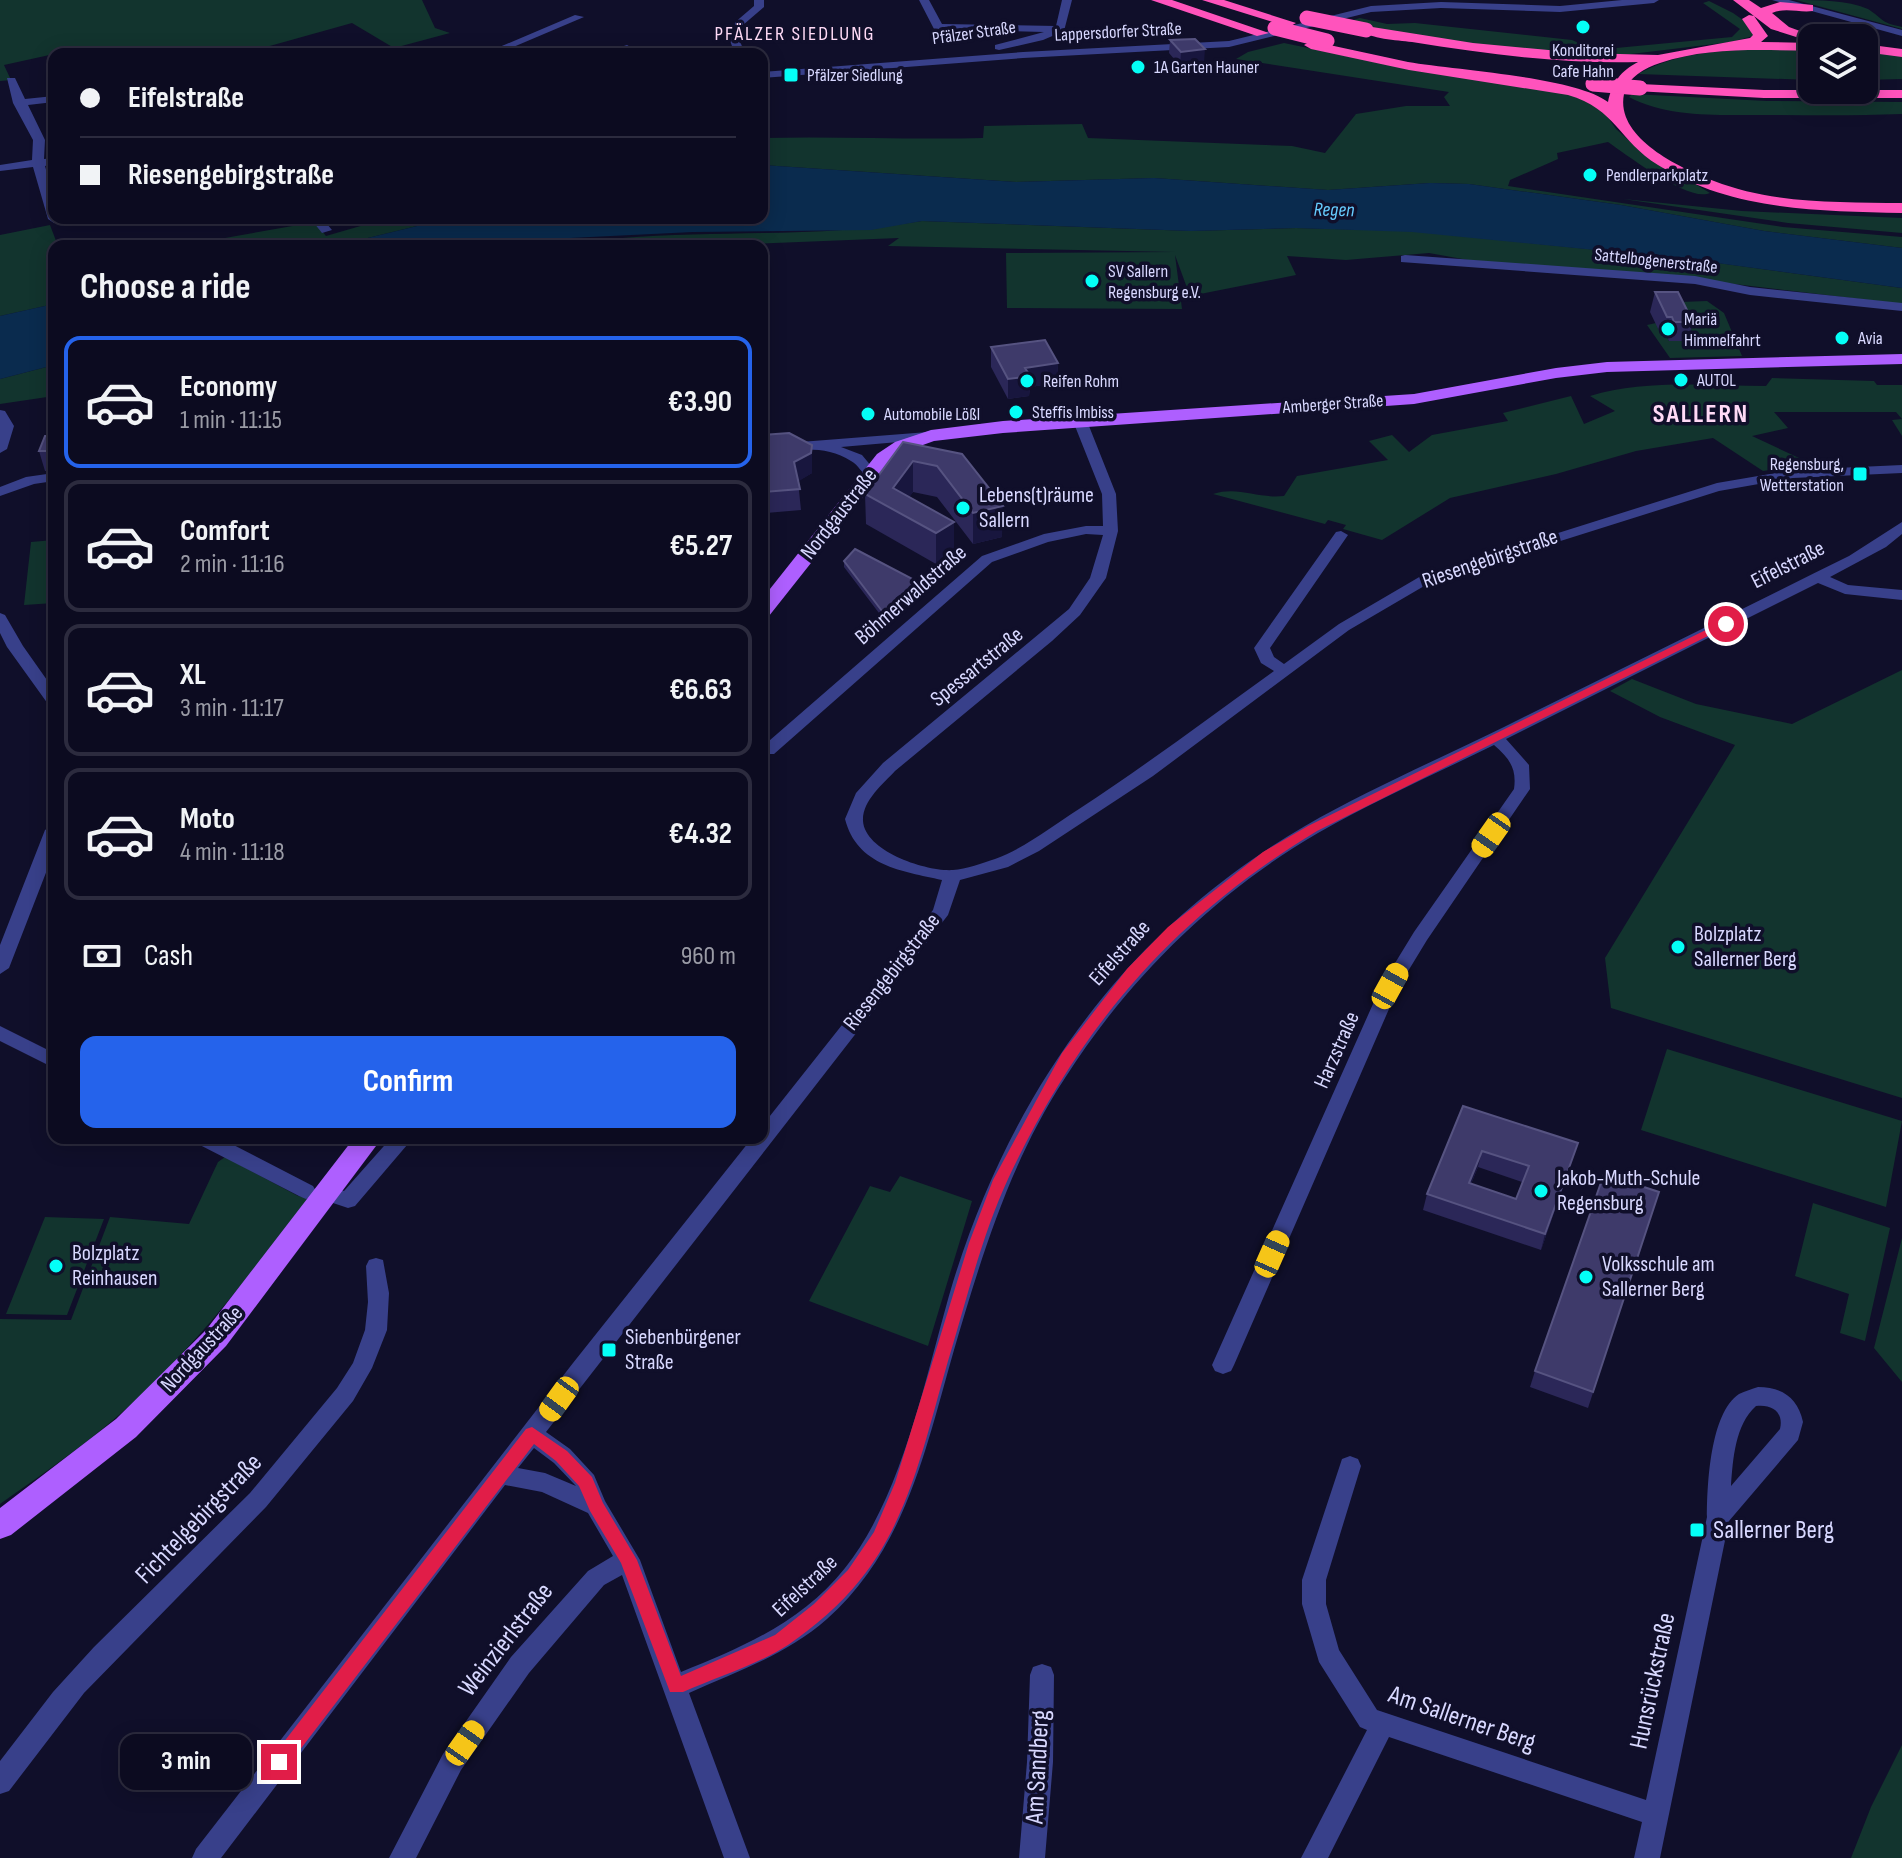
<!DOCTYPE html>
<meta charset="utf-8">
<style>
:root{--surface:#0c0b20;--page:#1a192d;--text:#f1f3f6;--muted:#9a9ba5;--line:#2c2b3e;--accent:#2563eb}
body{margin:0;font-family:"Sofia Sans Condensed",sans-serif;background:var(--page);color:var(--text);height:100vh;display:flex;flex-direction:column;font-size:30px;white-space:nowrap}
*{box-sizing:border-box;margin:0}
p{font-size:26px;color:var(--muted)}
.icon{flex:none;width:44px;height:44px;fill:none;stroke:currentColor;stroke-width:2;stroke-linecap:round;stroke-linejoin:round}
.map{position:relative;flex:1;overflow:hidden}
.details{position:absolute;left:48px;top:240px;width:720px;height:904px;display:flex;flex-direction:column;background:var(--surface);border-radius:16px;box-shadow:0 4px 20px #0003,0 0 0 2px var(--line)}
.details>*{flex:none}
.guide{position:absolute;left:48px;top:48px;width:720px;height:176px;border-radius:16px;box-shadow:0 4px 20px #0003,0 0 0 2px var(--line);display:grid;align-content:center;height:176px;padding:0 32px;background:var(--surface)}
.fabs{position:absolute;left:1798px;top:24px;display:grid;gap:16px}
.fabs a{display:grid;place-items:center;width:80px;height:80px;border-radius:16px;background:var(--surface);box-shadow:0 4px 20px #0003,0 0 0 2px var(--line);font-size:40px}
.end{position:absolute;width:36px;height:36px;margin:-18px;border:10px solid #e11d48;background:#fff;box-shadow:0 0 0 4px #fff}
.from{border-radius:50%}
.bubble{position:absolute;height:56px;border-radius:16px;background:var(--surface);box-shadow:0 4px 20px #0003,0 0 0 2px var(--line);font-size:26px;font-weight:700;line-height:56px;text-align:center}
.car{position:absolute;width:24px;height:48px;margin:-24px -12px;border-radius:10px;box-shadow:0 0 6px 2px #0007;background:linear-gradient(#f5c518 24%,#345 0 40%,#f5c518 0 76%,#345 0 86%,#f5c518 0)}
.guide b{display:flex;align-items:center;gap:28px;height:76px;font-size:30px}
.guide b+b{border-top:2px solid var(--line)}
.guide i{width:20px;height:20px;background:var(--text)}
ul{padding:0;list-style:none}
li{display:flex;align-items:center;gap:24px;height:132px;margin:0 16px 12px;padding:0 16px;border:4px solid var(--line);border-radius:16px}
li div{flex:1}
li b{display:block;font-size:30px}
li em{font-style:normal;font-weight:700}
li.current{border-color:var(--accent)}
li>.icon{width:72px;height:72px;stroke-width:1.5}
h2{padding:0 32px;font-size:36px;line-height:96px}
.pay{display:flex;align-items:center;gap:20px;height:88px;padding:0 32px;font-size:30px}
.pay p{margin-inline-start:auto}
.button{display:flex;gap:16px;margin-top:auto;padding:16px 32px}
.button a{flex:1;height:92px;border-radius:16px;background:var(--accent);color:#fff;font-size:32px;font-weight:700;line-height:92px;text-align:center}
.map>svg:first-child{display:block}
.green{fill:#12342e}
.water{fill:#0a2b4e}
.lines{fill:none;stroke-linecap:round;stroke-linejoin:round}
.minor{fill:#38408a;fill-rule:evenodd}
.major{fill:#ae5fff;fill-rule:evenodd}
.highway{fill:#ff53bc;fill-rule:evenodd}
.highway-bridge{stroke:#ff53bc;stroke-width:15}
.wall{fill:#2b2758;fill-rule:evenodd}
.shaded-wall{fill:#18163e}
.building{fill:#3e3a6a;stroke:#565381;stroke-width:2;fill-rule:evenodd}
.route{fill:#e11d48}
.poi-dot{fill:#04fff7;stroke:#100f2a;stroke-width:3}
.labels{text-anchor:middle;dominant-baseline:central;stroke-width:7;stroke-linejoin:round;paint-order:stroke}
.far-street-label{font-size:18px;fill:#d8d8ff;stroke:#100f2a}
.far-poi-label{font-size:18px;fill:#d8d8ff;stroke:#100f2a;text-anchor:start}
.far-neighbourhood-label{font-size:20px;letter-spacing:2px;fill:#ffdaf6;stroke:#100f2a}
.far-water-label{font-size:20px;font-style:italic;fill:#6cf;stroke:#100f2a}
.poi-label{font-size:22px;fill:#d8d8ff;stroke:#100f2a;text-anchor:start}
.street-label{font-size:22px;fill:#d8d8ff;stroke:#100f2a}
.far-district-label{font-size:26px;font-weight:bold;letter-spacing:2px;fill:#ffdaf6;stroke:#100f2a}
.near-street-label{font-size:26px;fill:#d8d8ff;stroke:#100f2a}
.near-poi-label{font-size:26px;fill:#d8d8ff;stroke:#100f2a;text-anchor:start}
</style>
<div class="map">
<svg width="1902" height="1858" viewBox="0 0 1902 1858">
<rect width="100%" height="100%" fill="#100f2a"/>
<path class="green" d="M0,0h422l13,28 15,5 -56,15 -42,-25 -93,26 -205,5 -50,11 7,15 -11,1z
M1796,0c23,0 51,0 72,9 17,11 11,13 34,18v2z
M1709,1l24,12 20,14v9l-22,6 -125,15 -135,-13 -128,-21 17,-5 27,6 28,-1 157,17 23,10 137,-13 8,-8 -37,-26z
M1284,43l135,28 138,19 43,16 16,23 26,23 68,41c-21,10 -83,-38 -102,-51l-51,11 1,6 -48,21 -2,6 275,41 119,10v11l-138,-17 -143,-26 -152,-21 -39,-1 -102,7 -174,-12 -138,4 -254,-17v-27c74,-2 147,2 221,0l1,-12 98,-2 6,14 204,8 33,7 31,-39 50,-8h44l-6,-9 5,-5 -213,-33 12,-7z
M1812,49v31l-174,-6c51,-29 117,-24 174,-25z
M1864,51l38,4v24l-38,1z
M1632,94l135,7 135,1v12c-49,2 -98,1 -147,1 -41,0 -89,2 -126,-18z
M1623,199l119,12 160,7v15l-114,-10z
M388,218h62l-115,28h-155l135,-24 11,14z
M922,221l269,10 105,-3 116,3 284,29 206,28v16l-176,-21 -258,-23 -39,-7 -83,7 -59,-4 9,19 -106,21 -15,-41 7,54 -175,-1 -1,-55 169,-1 -287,-6 11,-8 -203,8h-159c30,-7 54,-6 85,-8 99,-8 201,0 300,-17z
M50,225l8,21h-4v58l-54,12v-81z
M1707,301l17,12 18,43 -72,2 -23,-33 9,-2 6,13 5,1 2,4h19l-7,-39z
M54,365v31l-54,8v-25z
M1772,378l102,3 3,4h25v51l-10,-16 10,-1 -6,-7h-122l14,16 -36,8 60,28 -49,7 -50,-33 -77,13 -80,23 -106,24 -68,42 -39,-11 3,-4 -18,-5 -3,4 -112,-30c26,-8 44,5 71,2l13,-20 91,-16 -19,-19 23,-6 17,17 23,-17 76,-14 -5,-8 68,-17 13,28 31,-13 -25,-15c55,-17 119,-10 176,-10z
M54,540v63l-30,2 7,-63z
M1902,670v428l-291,-90 -6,-50 130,-213 -75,-28 -50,-26 22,-12 64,25 96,20z
M1667,1049l235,72 -16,86 -245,-77z
M225,1157l73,39 12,2c-55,70 -108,140 -173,201 -42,39 -90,72 -137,105v-185l71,1 39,-103 79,7 29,-62z
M900,1176l72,25 -44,145 -119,-45 61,-115 20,6z
M1813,1203l77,25 -25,113 -25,-8 9,-39 -54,-18z
M45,1217l59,2 -37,96 -61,-1z
M1902,1238v144l-28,-34z
M1902,1745v113h-51l20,-51z"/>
<path class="water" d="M762,165l254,17 138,-4 174,12 102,-7 39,1 152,21 143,26 138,17v40l-215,-29 -275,-27 -116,-4 -105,3 -269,-10 -51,9 -178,2 -123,6 -33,8h-202l115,-28h312z
M54,304v61l-54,14v-63z"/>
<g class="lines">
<path class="minor" d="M754,0h10v7l-28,24 9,23h-10l-9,-24 28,-24z
M919,0h10l13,24 114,2 6,-26h10l-8,31 -21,9 -44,10 -4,-1v-4l49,-13 -110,-3z
M1622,0h37l-5,3 -94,9 -119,-4 -70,4 -142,35 -206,11 -261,20v-6l261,-20 206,-11 142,-35 70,-4 119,4z
M1772,0h17l113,30v6z
M575,15l9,2 -87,37h-14z
M627,45l5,3 -1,2 -32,4z
M7,78h8l10,21 29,-3v6l-26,3 17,35 -1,19 10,-1v6l-9,2 9,32v20h15l-2,3 -13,2 -6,-4 -15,-52 -33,4v-6l32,-5 1,-20 -20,-37z
M310,218h12l10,12 -10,3z
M1405,255l290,21 55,11 152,16v8l-152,-16 -55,-11 -294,-22v-6z
M0,410l5,1 9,15 -7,23 -7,4z
M1080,417l7,4 29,73 2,37 -12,47 -26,37 -28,26 -157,130c-12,13 -33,30 -32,50 2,31 65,51 90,49 13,-1 30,-7 42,-11 30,-11 57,-33 84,-50 67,-44 130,-91 195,-138l-13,-8 -7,-15 82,-116 5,-1 7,4 -78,113 4,9 10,7 55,-40 82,-48 296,-93 76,-13 109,-5v8l-109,5 -74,13 -288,91 -82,48 -196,146 -114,75 -31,16 -48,13 -12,35 -402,517 24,17 24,26 11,26 35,59 41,112c62,-25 121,-50 164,-104 59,-74 81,-195 108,-286 35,-113 89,-216 167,-305 52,-59 117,-112 185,-151 64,-37 134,-67 199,-99 115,-57 230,-114 345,-171l53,-34v12l-16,13 -56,30 18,8 54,5v10l-57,-6 -27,-11 -312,156 23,26 1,24 -103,151 -28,46 -165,379 -3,6 -8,3 -8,-3 -3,-6 169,-379 33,-54 100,-143c3,-21 -5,-31 -20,-44 -59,29 -120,56 -176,88 -102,59 -190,146 -253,245 -55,84 -83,177 -111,272 -28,97 -48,199 -127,269 -41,36 -89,52 -138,74l61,165h-26l-102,-283 -18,10 -75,88 -68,97 -45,88h-27l54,-104 68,-97 77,-86 25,-15 -25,-43 -46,-21 -37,-7 -284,373h-29l4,-9 377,-486 179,-225h10v-12l171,-216 9,-30c-40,-9 -85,-14 -97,-61l11,-26 27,-30 186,-154 21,-31 13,-43 -17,-1 -38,8 -56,20 -218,192h-12v-7l220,-191 62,-22 42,-8h17l-1,-32 -29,-73zM534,1448l20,15 22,23 -31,-13 -27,-5z
M928,432l7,4 -2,3 -92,8 21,8 15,18 -7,4c-9,-3 -11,-12 -19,-16 -27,-18 -59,-10 -89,-8v-8z
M54,473v8l-20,3 -34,12v-9l26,-10z
M0,613l5,2 18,31 31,44v16l-6,-2 -41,-57 -7,-14z
M54,824v28l-45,116 -9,6v-29l45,-115z
M0,1026l54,27v15l-54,-27z
M193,1138h27l93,48 3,5 -3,5 -7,3 -7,-3 -103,-53z
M391,1138h22l-58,68 -7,2 -27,-9 -3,-5 3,-5 7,-3 16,5z
M376,1258l7,2 6,33 -2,37 -15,38 -19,33 -87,106 -182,186 -75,98 -9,3v-33l53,-69 41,-45 156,-154 87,-105 16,-25 12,-33 3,-28 -2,-36 3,-6z
M1758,1387c24,0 40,11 45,35l-5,18 -69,81 -69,337h-26l8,-36 -253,-85 -61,121h-27l66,-128 -7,-3 -41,-65 -17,-58v-24l40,-121 8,-3 8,3 3,7 -35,114v24l13,46 38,60 269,90 61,-283c0,-31 3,-104 32,-123 6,-3 13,-5 19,-7zM1756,1406c16,-2 28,6 24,23l-49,57c2,-27 4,-61 25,-80z
M1042,1664l9,3 3,8 -1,87 -8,96h-26l8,-96 3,-87 3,-8z"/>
<path class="major" d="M1902,354v10l-295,8 -51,6 -142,26 -411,29 -69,8 -25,9 -18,12 -122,154 -7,2v-19l115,-145 18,-12 36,-12 72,-9 411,-27 142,-26 51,-6z
M354,1138h28l-156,208 -90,91 -125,98 -11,4v-31l116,-89 90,-89z"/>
<path class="highway" d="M1151,0h21l97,33 -12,3z
M1202,0h22l72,23 -7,4z
M1733,0h16l12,8 19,-6 33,3v6c-14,2 -27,-4 -41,2l17,14 30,11h-7v4l-41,-13z
M1749,15l5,1 14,20 -7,6 51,1v8c-50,-1 -104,-4 -152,12 -15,5 -32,14 -36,31 -9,44 56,74 90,87 59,23 125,21 188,22v10c-84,-2 -170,-2 -244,-48 -39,-24 -42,-56 -90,-70l-159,-25 -98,-21 -7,-4 7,-4c32,7 65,14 97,21 47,8 167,15 200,40 4,-20 13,-31 30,-40 -76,2 -151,-8 -226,-20 -16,-2 -41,-3 -53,-12l7,-4 107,17 108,10 77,2 92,-17 3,-3 -11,-16z
M1864,44l38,5v8l-38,-5z
M1640,84l124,6h138v8h-138l-129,-7v-6z"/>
<path class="highway-bridge" d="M1307,18l59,12
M1275,28l52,13
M1593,84l47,4"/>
</g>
<path class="wall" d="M1170,40l34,23 -24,3 -11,-13z
M1655,292l38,30 -5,19h-19l-2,-4h-5l-12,-25z
M991,347l67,16 -1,20 -27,4 -1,9 -21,3 -17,-32z
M762,435l50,10v28l-14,8 3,29 -35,3 -1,-5h-3z
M54,436v35h-9l-6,-20z
M903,442l59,12 40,83 -29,7 -36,-47 -24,-5 -4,5 45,25v31l-18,11 -70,-40 -1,-30z
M844,561l80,24v5l-42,27 -38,-50z
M1463,1106l115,37 -37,107 -118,-40 4,-16zM1478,1167l44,15 -6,17 -45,-15z
M1659,1192l-71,216 -58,-21 5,-16z"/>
<path class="shaded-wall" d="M1205,49l-1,14 -24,3 1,-14z
M1058,363l-1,20 -27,4 -1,9 -21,3v-20l17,-11z
M812,445v28l-16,10 -2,-21z
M913,461v31l-14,20 -6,-24z
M1003,506l-1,31 -29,7v-31z
M954,522v31l-18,11v-31z
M924,585v5l-42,27v-6z
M1578,1143l-5,16 -32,91 4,-16z
M1482,1151l-4,16 -13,32 4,-16z"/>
<path class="building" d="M1195,39l10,10 -24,3 -11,-12z
M1655,292h23l15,30h-19l-2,-5h-5z
M1045,340l13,23 -33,5 5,8 -22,3 -17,-32z
M789,433l23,12 -1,8 -17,9 6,27 -36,3v-4h-2v-53z
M45,436h9v15h-15z
M903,442l59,12 41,52 -30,7 -36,-47 -24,-5 -20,27 61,34 -18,11 -71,-39z
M855,549l69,36 -42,26 -38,-50z
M1463,1106l115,37 -33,91 -118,-40zM1482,1151l47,15 -13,33 -47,-16z
M1604,1174l55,18 -66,200 -58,-21z"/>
<path class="route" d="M1722,622l10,2 -415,207c-145,88 -237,195 -309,348 -25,54 -40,115 -57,172 -23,76 -39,166 -91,229 -19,24 -47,48 -72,65 -31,20 -71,32 -105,47h-13l-49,-129 -31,-52 -11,-25 -23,-25 -22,-17 -248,324 -7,3 -6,-3 -3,-6 3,-6 253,-327 6,-2 35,24 25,26 11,26 34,57 44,116 94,-41 39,-31 34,-34 26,-38 21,-49 74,-240 24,-63 69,-127 65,-84 41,-42 95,-75 45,-26z"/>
<g class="poi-dot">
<circle cx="1583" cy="27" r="8"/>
<circle cx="1138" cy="67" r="8"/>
<rect x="783" y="67" width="16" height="16" rx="4"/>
<circle cx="1590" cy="175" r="8"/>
<circle cx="1092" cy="281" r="8"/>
<circle cx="1668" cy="329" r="8"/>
<circle cx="1842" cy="338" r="8"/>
<circle cx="1681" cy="380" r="8"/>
<circle cx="1027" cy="381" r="8"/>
<circle cx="1016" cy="412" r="8"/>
<circle cx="868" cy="414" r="8"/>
<rect x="1852" y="466" width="16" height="16" rx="4"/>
<circle cx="963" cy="508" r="8"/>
<circle cx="1678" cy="947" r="8"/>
<circle cx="1541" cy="1191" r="8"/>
<circle cx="56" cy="1266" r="8"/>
<circle cx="1586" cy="1277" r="8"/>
<rect x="601" y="1342" width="16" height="16" rx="4"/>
<rect x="1689" y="1522" width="16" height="16" rx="4"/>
</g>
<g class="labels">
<g class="far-street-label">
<text transform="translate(1118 32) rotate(-3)">Lappersdorfer Straße</text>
<text transform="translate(974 33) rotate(-8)">Pfälzer Straße</text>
<text transform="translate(1656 261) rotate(6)">Sattelbogenerstraße</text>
<text transform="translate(1333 404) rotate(-4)">Amberger Straße</text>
</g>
<g class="far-poi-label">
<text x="1583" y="50" text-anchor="middle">Konditorei<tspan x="1583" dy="21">Cafe Hahn</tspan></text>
<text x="1154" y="67">1A Garten Hauner</text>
<text x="807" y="75">Pfälzer Siedlung</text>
<text x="1606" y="175">Pendlerparkplatz</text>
<text x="1108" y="271">SV Sallern<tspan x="1108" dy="21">Regensburg e.V.</tspan></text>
<text x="1684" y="319">Mariä<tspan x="1684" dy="21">Himmelfahrt</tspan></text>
<text x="1858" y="338">Avia</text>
<text x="1697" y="380">AUTOL</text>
<text x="1043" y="381">Reifen Rohm</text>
<text x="1032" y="412">Steffis Imbiss</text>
<text x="884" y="414">Automobile Lößl</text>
<text x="1844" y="464" text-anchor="end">Regensburg,<tspan x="1844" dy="21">Wetterstation</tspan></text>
</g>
<g class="far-neighbourhood-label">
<text x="795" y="34">PFÄLZER SIEDLUNG</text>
</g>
<g class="far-water-label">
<text transform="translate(1334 210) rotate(1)">Regen</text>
</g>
<g class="poi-label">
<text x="979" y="495">Lebens(t)räume<tspan x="979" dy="25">Sallern</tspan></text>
<text x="1694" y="934">Bolzplatz<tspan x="1694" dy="25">Sallerner Berg</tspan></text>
<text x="1557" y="1178">Jakob-Muth-Schule<tspan x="1557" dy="25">Regensburg</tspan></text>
<text x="72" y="1253">Bolzplatz<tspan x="72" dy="25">Reinhausen</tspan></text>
<text x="1602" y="1264">Volksschule am<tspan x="1602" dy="25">Sallerner Berg</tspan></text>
<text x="625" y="1337">Siebenbürgener<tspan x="625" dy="25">Straße</tspan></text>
</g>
<g class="street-label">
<text transform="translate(839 514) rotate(-52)">Nordgaustraße</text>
<text transform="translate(1490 559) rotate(-19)">Riesengebirgstraße</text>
<text transform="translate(1788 565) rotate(-27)">Eifelstraße</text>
<text transform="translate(911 595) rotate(-41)">Böhmerwaldstraße</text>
<text transform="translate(977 667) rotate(-39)">Spessartstraße</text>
<text transform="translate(1120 953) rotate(-48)">Eifelstraße</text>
<text transform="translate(892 972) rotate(-52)">Riesengebirgstraße</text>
<text transform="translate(1337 1050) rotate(-66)">Harzstraße</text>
<text transform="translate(202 1349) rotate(-47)">Nordgaustraße</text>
<text transform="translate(805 1586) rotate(-43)">Eifelstraße</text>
</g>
<g class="far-district-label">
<text x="1701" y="414">SALLERN</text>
</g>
<g class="near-street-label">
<text transform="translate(199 1519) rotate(-46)">Fichtelgebirgstraße</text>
<text transform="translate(506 1640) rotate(-52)">Weinzierlstraße</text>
<text transform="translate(1653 1681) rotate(-78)">Hunsrückstraße</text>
<text transform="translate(1462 1719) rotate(19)">Am Sallerner Berg</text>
<text transform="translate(1038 1767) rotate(-87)">Am Sandberg</text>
</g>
<g class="near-poi-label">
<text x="1713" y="1530">Sallerner Berg</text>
</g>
</g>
</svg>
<div class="fabs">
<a><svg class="icon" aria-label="layers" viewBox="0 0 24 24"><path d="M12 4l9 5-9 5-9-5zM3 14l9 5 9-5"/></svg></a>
</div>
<i class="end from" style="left:1726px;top:624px"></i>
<i class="end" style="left:279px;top:1762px"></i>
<div class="bubble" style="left:120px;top:1734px;width:132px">3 min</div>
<i class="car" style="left:1491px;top:835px;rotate:215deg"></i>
<i class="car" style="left:1390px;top:986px;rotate:29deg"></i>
<i class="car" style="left:1272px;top:1254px;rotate:24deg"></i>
<i class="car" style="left:559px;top:1399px;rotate:216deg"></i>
<i class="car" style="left:465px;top:1743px;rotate:35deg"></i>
<div class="guide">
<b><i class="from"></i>Eifelstraße</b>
<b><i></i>Riesengebirgstraße</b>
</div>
<section class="details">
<h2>Choose a ride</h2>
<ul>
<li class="current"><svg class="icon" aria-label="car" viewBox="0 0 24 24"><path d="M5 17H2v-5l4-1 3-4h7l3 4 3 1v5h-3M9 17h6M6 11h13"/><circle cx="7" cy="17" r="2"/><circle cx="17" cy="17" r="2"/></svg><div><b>Economy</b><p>1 min · 11:15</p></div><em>€3.90</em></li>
<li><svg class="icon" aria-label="car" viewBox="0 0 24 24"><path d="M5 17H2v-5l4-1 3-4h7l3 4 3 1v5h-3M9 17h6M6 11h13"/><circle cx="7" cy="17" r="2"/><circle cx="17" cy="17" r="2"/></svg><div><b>Comfort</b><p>2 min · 11:16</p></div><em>€5.27</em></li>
<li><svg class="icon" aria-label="car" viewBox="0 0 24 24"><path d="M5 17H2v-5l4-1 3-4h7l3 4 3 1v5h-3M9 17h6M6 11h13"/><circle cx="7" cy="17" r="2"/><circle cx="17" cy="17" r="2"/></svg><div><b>XL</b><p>3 min · 11:17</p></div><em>€6.63</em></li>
<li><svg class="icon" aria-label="car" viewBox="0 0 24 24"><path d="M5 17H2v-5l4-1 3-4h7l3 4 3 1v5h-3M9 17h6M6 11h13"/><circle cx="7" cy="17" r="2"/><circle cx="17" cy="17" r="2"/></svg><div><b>Moto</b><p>4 min · 11:18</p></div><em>€4.32</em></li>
</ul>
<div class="pay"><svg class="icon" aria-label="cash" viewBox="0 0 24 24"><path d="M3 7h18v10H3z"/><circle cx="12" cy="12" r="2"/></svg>Cash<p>960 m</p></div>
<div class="button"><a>Confirm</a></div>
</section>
</div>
